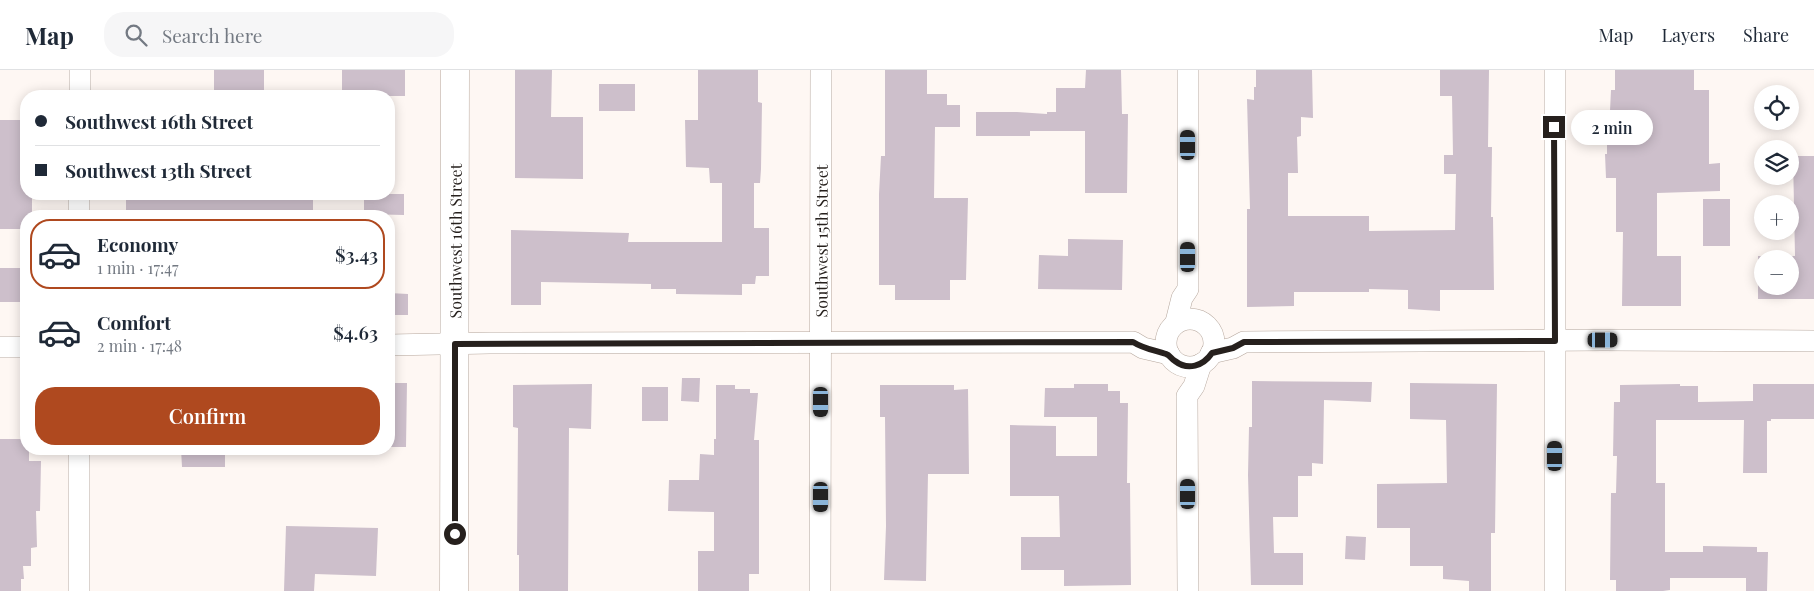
<!DOCTYPE html>
<meta charset="utf-8">
<style>
:root{--surface:#fff;--page:#f6f6f7;--text:#1f2937;--muted:#747a83;--line:#e0e1e3;--accent:#af491f}
body{margin:0;font-family:"Playfair Display",serif;background:var(--page);color:var(--text);height:100vh;display:flex;flex-direction:column;font-size:19px;white-space:nowrap}
*{box-sizing:border-box;margin:0}
p{font-size:16px;color:var(--muted)}
.icon{flex:none;width:28px;height:28px;fill:none;stroke:currentColor;stroke-width:2;stroke-linecap:round;stroke-linejoin:round}
.map{position:relative;flex:1;overflow:hidden}
.details{position:absolute;left:20px;top:140px;width:375px;height:245px;display:flex;flex-direction:column;background:var(--surface);border-radius:20px;box-shadow:0 2px 12px #0003}
.details>*{flex:none}
.banner{position:absolute;left:20px;top:20px;width:375px;height:110px;border-radius:20px;box-shadow:0 2px 12px #0003;display:grid;align-content:center;height:110px;padding:0 15px;background:var(--surface)}
.controls{position:absolute;left:1754px;top:15px;display:grid;gap:10px}
.controls a{display:grid;place-items:center;width:45px;height:45px;border-radius:50%;background:var(--surface);box-shadow:0 2px 12px #0003;font-size:25px}
.end{position:absolute;width:22px;height:22px;margin:-11px;border:6px solid #26201d;background:#fff;box-shadow:0 0 0 2px #fff}
.from{border-radius:50%}
.bubble{position:absolute;height:35px;border-radius:18px;background:var(--surface);box-shadow:0 2px 12px #0003;font-size:16px;font-weight:600;line-height:35px;text-align:center}
.car{position:absolute;width:15px;height:30px;margin:-15px -8px;border-radius:6px;box-shadow:0 0 4px 1px #0007;background:linear-gradient(#222 24%,#8ab4d8 0 40%,#222 0 76%,#8ab4d8 0 86%,#222 0)}
.banner b{display:flex;align-items:center;gap:18px;height:48px;font-size:19px}
.banner b+b{border-top:1px solid var(--line)}
.banner i{width:12px;height:12px;background:var(--text)}
ul{padding:9px 0 0;list-style:none}
li{display:flex;align-items:center;gap:15px;height:70px;margin:0 10px 8px;padding:0 5px;border:2px solid transparent;border-radius:20px}
li div{flex:1}
li b{display:block;font-size:19px}
li em{font-style:normal;font-weight:600}
li.current{border-color:var(--accent)}
li>.icon{width:45px;height:45px;stroke-width:1.5}
.primary-button{display:flex;gap:10px;margin-top:auto;padding:10px 15px}
.primary-button a{flex:1;height:58px;border-radius:20px;background:var(--accent);color:#fff;font-size:20px;font-weight:600;line-height:58px;text-align:center}
header{display:flex;align-items:center;gap:30px;box-sizing:border-box;height:70px;padding:0 25px;background:var(--surface);border-bottom:1px solid var(--line)}
header strong{font-size:24px}
nav{display:flex;gap:28px;margin-inline-start:auto;font-size:18px}
.search{width:350px;height:45px;background:var(--page);display:flex;align-items:center;gap:12px;box-sizing:border-box;padding:0 18px;border-radius:20px;color:var(--muted);font-size:19px}
.map>svg:first-child{display:block}
.building{fill:#cdbfcb;fill-rule:evenodd}
.lines{fill:none;stroke-linecap:round;stroke-linejoin:round}
.street-casing{stroke:#b6a79d;stroke-width:22}
.secondary-casing{stroke:#b6a79d;stroke-width:29}
.street{stroke:#fff;stroke-width:21}
.secondary{stroke:#fff;stroke-width:28}
.route{stroke:#26201d;stroke-width:6}
.labels{text-anchor:middle;dominant-baseline:central;stroke-width:4.5;stroke-linejoin:round;paint-order:stroke}
.street-label{font-size:16px;fill:#26201d;stroke:#fff}
</style>
<header>
<strong>Map</strong>
<div class="search"><svg class="icon" aria-label="search" viewBox="0 0 24 24"><circle cx="10" cy="10" r="6"/><path d="M15 15l6 6"/></svg>Search here</div>
<nav><a>Map</a><a>Layers</a><a>Share</a></nav>
</header>
<div class="map">
<svg width="1814" height="521" viewBox="0 0 1814 521">
<rect width="100%" height="100%" fill="#fef7f3"/>
<path class="building" d="M214,0h50v26h-50z
M342,0h63v26h-63z
M515,0h37l-1,47h32v62l-68,-1z
M698,0h60v32l4,1 -1,66 -1,14h-6v45h15v48h-13l-1,8h-13v11l-66,-1v-5h-25v-5l-110,-2v23h-30v-75l118,3 -1,9h94v-59h-12l-1,-15 -23,-1 -1,-47h13z
M885,0h42v24h20v11h13v22h-25l-1,71h34l-2,82h-16v20h-55v-15h-16v-91l2,-38h4z
M1086,0h35l1,44h6l-1,79h-42v-62h-55v5h-54v-24h41l30,2v-2h9v-24h29z
M1256,0h56l1,48 -12,-1v19l-4,1 1,36h-10v43h81v15l86,-1 1,-56h-12v-19h9l-1,-59h-12v-26h49l-1,77h4l-1,70h2l1,73h-54v21l-32,-2v-19l-39,-1v3h-75v14l-47,1v-98h3l-3,-110 7,1v-13h2z
M1615,0h79v20h15v74l11,-1v28l-63,2v63h24v50h-59l1,-74h-7v-54h-10l-1,-24h2v-43h3l1,-21h4z
M599,14h36v27h-36z
M0,50h25l1,74h6v22h-6v13h-26z
M1793,86h21v143h-56v-43h37zM1762,189h28v27h-28z
M126,124h187v19h-50v3h-137z
M364,124h40v21l-40,-1z
M1703,129h27v47h-27z
M1068,169l55,1 -1,50 -84,-1 1,-34 29,1z
M0,198h26v34h-26z
M389,223l19,1v21h-19z
M682,308h18l-1,24 -18,-1z
M1252,311l120,1 -1,20 -47,-2 -1,64 -11,-1v13h-14v41h-25l1,36h29v32h-52l-3,-110 1,-48h3z
M389,313h18l-1,64h-17z
M1410,313l87,1 -2,149h-4v58h-22v-10l-26,-2v-13h-33v-38h-33v-44l70,-1 -1,-63 -36,-1z
M592,314l-1,45 -22,-1 -1,163h-49v-36h-2l1,-127 -5,-1v-42z
M1074,314h34v7h12v12h8l-1,80h3l1,102 -67,1v-16h-43v-33h39l-1,-41h-49v-71l46,1v30h41v-39h-53l1,-29h29z
M1680,314v2h18v16l55,-1v-17h61v35h-43v2h-4v52h-24l1,-53h-88v63h9v69h38v-6l54,1v5h11l-1,39h-21v-13h-76v12l-7,1h-47v-11h-6l1,-87h5l1,-37h-4l1,-54h6v-17z
M716,315h19v4h15v4h8l-4,47h5v134h-10v17h-51v-40h16v-39l-46,-1 1,-31h30l1,-26 14,1v-16h2z
M880,315h74v5l14,-1 1,85h-41l-2,107 -42,-1 2,-54 -1,-109h-5z
M642,317h26v34h-26z
M0,369h26v10h3v12h12l-1,50h-4l1,36 -6,1v18h-8l1,13h-3v12h-21z
M181,379h44v18h-43z
M286,456l92,2 -2,48 -61,-2 -1,17h-30z
M1346,466l20,1 -1,23 -20,-1z"/>
<g class="lines">
<g class="street-casing">
<g id="street">
<path d="M1555,0v521"/>
<path d="M80,26v-26"/>
<path d="M79,146v-22"/>
<circle cx="1190" cy="273" r="24"/>
<path d="M1176,252l6,-24 6,-9v-219"/>
<path d="M389,275l101,-2 643,-1 10,6 26,6"/>
<path d="M0,277h26"/>
<path d="M1211,283l22,-5 11,-6 359,-2 211,1"/>
<path d="M79,379v142"/>
<path id="s1" d="M820,521l1,-521"/>
<path d="M1188,521l-1,-195 7,-10 7,-22"/>
</g>
</g>
<g class="secondary-casing">
<g id="secondary">
<path id="s2" d="M454,521l1,-521"/>
</g>
</g>
<use href="#street" class="street"/>
<use href="#secondary" class="secondary"/>
</g>
<g class="lines">
<path class="route" d="M455,464v-190l678,-2c11,7 21,8 33,12 4,1 5,5 9,7 13,10 28,5 37,-8l21,-5 11,-6 311,-1 -1,-214"/>
</g>
<g class="labels">
<g class="street-label">
<text stroke="none"><textPath href="#s2" startOffset="350">Southwest 16th Street</textPath></text>
<text stroke="none"><textPath href="#s1" startOffset="350">Southwest 15th Street</textPath></text>
</g>
</g>
</svg>
<div class="controls">
<a><svg class="icon" aria-label="locate" viewBox="0 0 24 24"><circle cx="12" cy="12" r="6"/><path d="M12 2v4M12 18v4M2 12h4M18 12h4"/></svg></a>
<a><svg class="icon" aria-label="layers" viewBox="0 0 24 24"><path d="M12 4l9 5-9 5-9-5zM3 14l9 5 9-5"/></svg></a>
<a>+</a>
<a>−</a>
</div>
<i class="end from" style="left:455px;top:464px"></i>
<i class="end" style="left:1554px;top:57px"></i>
<div class="bubble" style="left:1571px;top:40px;width:82px">2 min</div>
<i class="car" style="left:1188px;top:75px;rotate:0deg"></i>
<i class="car" style="left:1188px;top:187px;rotate:0deg"></i>
<i class="car" style="left:1603px;top:270px;rotate:90deg"></i>
<i class="car" style="left:821px;top:332px;rotate:180deg"></i>
<i class="car" style="left:1555px;top:386px;rotate:0deg"></i>
<i class="car" style="left:1188px;top:424px;rotate:0deg"></i>
<i class="car" style="left:821px;top:427px;rotate:180deg"></i>
<div class="banner">
<b><i class="from"></i>Southwest 16th Street</b>
<b><i></i>Southwest 13th Street</b>
</div>
<section class="details">
<ul>
<li class="current"><svg class="icon" aria-label="car" viewBox="0 0 24 24"><path d="M5 17H2v-5l4-1 3-4h7l3 4 3 1v5h-3M9 17h6M6 11h13"/><circle cx="7" cy="17" r="2"/><circle cx="17" cy="17" r="2"/></svg><div><b>Economy</b><p>1 min · 17:47</p></div><em>$3.43</em></li>
<li><svg class="icon" aria-label="car" viewBox="0 0 24 24"><path d="M5 17H2v-5l4-1 3-4h7l3 4 3 1v5h-3M9 17h6M6 11h13"/><circle cx="7" cy="17" r="2"/><circle cx="17" cy="17" r="2"/></svg><div><b>Comfort</b><p>2 min · 17:48</p></div><em>$4.63</em></li>
</ul>
<div class="primary-button"><a>Confirm</a></div>
</section>
</div>
